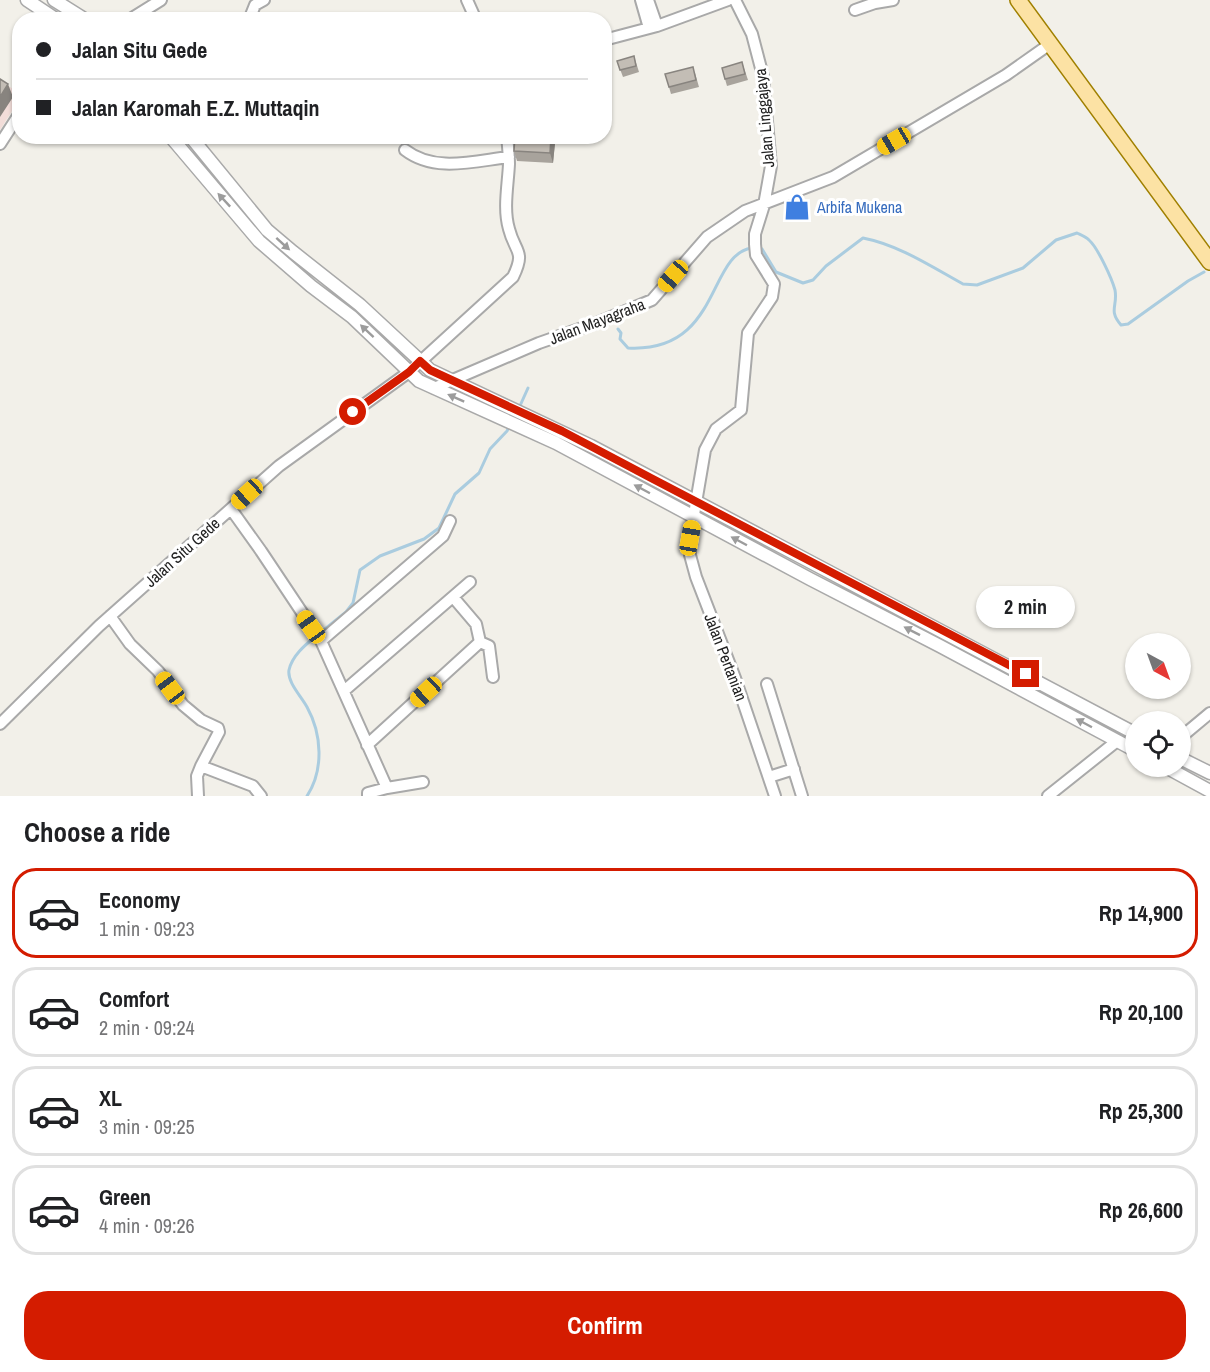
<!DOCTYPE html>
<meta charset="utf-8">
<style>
:root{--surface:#fff;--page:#f2f2f2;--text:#202124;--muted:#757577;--line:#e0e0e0;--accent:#d41c00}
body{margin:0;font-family:"Archivo Narrow",sans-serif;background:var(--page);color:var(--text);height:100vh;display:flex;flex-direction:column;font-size:22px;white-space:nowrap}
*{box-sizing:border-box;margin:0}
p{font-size:20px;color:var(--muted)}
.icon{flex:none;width:33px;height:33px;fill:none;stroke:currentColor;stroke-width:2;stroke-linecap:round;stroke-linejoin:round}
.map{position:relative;height:796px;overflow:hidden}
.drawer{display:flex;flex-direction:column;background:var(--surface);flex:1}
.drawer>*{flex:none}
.guide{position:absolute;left:12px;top:12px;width:600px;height:132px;border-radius:24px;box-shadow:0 2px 4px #0004;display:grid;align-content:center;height:132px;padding:0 24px;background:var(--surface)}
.needle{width:39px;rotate:139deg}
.controls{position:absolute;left:1125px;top:633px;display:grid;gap:12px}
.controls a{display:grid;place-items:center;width:66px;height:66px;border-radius:50%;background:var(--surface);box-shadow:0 2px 4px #0004;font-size:30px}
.end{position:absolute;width:27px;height:27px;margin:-14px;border:8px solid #d41c00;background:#fff;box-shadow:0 0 0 3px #fff}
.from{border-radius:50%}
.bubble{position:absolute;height:42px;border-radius:21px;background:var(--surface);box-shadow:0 2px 4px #0004;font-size:20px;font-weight:700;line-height:42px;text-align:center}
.car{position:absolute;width:18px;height:36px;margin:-18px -9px;border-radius:8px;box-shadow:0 0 4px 2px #0007;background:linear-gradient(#f5c518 24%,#345 0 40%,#f5c518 0 76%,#345 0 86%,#f5c518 0)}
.guide b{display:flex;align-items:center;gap:21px;height:57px;font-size:22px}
.guide b+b{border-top:2px solid var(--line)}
.guide i{width:15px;height:15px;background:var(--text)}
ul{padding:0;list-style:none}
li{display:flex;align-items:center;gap:18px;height:90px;margin:0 12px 9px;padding:0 12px;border:3px solid var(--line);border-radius:24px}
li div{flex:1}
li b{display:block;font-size:22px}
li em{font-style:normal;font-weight:700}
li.on{border-color:var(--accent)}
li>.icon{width:54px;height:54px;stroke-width:1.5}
h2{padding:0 24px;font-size:27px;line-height:72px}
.button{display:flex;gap:12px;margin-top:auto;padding:12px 24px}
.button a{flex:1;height:69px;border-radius:24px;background:var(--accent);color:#fff;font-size:24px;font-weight:700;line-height:69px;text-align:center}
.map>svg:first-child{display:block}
.commercial{fill:#f2ddd9}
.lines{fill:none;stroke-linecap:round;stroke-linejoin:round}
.stream{stroke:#aaccdf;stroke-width:3}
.minor-casing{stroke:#a9a9a9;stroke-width:14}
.tertiary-casing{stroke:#a9a9a9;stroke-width:15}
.primary-casing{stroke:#a08000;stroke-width:18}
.minor{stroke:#fff;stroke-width:10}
.tertiary{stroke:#fff;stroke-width:12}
.primary{stroke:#fce2a4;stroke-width:15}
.wall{fill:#a8a39c}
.shaded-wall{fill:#88847f}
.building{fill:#c3bdb5;stroke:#88847f;stroke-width:1.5}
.oneway{fill:#9c9c9c}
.route{stroke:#d41c00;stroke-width:8}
.labels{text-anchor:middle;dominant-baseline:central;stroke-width:6;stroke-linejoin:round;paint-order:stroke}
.street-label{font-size:16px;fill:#222;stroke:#fff}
.shop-label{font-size:16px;fill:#366cbe;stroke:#fff;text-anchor:start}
</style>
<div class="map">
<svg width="1210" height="796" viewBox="0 0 1210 796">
<rect width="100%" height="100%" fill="#f2f0e9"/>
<path class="commercial" d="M0,81l20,12 -1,7 -19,30z"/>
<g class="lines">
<path class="stream" d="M759,248l3,1 14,23 27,11 10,-3 13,-14 37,-28c36,7 69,29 100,46l14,1 46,-17 33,-28 21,-7c4,2 9,4 12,7 9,8 23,39 26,50 3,16 -7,20 6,35l7,-1 60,-43 16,-9
M618,329l3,4 -1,6 8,9c93,5 79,-94 124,-100
M519,408l9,-20
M320,633l26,-21 7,-9 7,-33 20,-14 44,-17 15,-11 16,-34 24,-21 11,-24 17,-18 3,-6
M307,796c17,-26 15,-62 0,-89 -6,-11 -20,-25 -18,-37 3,-14 16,-25 26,-33"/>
<g class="minor-casing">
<path id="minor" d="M467,0l9,20
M641,0l8,28
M648,0l9,26
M735,0l17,34 11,42 8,90 -7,39 -9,29v10l1,11 18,29 -2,13 -24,36 -7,77 -25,19 -11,21 -15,88v17l6,22 39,101 40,118
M855,10l20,-7 18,-3
M129,20l32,-20
M249,20l6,-15 9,-5
M604,40l53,-14 71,-26
M0,144l20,-31
M405,150c30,23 69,11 104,7
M434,388l105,-45 60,-21 53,-22 55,-63 38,-26 88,-34 173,-102 44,-31
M231,509l30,42 60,90 66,147 -19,5v3
M453,597l23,27 4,18
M110,616l20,28 28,27 25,34 18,15 17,8 1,4 -18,34 52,20 8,10
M321,641l122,-105 7,-15
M767,684l35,112
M345,690l125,-108
M0,724l99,-98 180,-160 130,-94 104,-95c13,-27 2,-24 -4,-48 -6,-20 -1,-44 0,-65 0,-9 -1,-18 -2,-28
M1180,738l30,-25
M367,745l113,-103 9,4 4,31
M769,777l25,-8
M387,788l36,-6
M198,796l-1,-20 4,-10
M1048,796l69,-55"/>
</g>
<g class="tertiary-casing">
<path id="tertiary" d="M27,0l30,20
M54,0l32,20
M170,136l89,105 52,45 41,31 67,64 137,62 254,136 130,67 196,105
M190,136l77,94 26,22 67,53 70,65 161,76 545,288
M1180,758l30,15
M1164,766l46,25"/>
</g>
<g class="primary-casing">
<path id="primary" d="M1018,0l192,262"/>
</g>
<use href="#minor" class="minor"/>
<use href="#tertiary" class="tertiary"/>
<use href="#primary" class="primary"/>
</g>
<path class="wall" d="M634,56l5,16 -16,5 -6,-16z
M742,62l6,18 -21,6 -2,-7z
M695,73l4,14 -28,7 -2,-7z
M515,136h37l3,7 -2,20 -36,-2 -3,-10z"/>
<path class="shaded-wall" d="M8,84l5,13 -13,20v-20z
M551,136h1l3,7 -2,20 -3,-10z"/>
<path class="building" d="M634,56l2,10 -16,4 -3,-9z
M742,62l3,12 -20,5 -3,-11z
M693,67l3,13 -27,7 -4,-13z
M0,79l8,5 -8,13z
M515,136h36l-1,17 -36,-2z"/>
<defs><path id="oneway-solid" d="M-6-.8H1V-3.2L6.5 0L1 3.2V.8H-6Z" transform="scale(1.5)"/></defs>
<g class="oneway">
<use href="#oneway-solid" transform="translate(224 200) rotate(-133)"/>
<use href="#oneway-solid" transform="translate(283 244) rotate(42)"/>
<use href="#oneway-solid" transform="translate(367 331) rotate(-137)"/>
<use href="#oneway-solid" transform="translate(456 398) rotate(-156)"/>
<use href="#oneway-solid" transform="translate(642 489) rotate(-152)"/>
<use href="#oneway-solid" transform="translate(739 541) rotate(-152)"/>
<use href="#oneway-solid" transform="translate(912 631) rotate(-153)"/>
<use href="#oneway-solid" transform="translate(1084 723) rotate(-152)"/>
</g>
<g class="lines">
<path class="route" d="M353,412l56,-40 11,-11 10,9 132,61 89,47 375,196"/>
</g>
<defs>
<g id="shop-bare" transform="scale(2.07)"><path d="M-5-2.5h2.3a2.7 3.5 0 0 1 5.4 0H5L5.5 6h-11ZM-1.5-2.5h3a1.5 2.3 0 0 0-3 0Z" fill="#3f7fe0" stroke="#fff" stroke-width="2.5" paint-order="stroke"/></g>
</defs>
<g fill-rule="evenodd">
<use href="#shop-bare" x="797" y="207"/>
</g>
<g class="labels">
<g class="street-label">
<text transform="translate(764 118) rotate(-95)">Jalan Linggajaya</text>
<text transform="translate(597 321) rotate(-21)">Jalan Mayagraha</text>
<text transform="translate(182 552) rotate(-42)">Jalan Situ Gede</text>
<text transform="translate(726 657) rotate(69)">Jalan Pertanian</text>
</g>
<g class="shop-label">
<text x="817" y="207">Arbifa Mukena</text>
</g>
</g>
</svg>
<div class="controls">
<a><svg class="needle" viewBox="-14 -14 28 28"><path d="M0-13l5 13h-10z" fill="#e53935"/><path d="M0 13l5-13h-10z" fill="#757577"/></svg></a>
<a><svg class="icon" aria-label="locate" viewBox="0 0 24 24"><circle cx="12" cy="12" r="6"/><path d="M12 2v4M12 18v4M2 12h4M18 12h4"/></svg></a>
</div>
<i class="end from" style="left:353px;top:412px"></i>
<i class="end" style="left:1026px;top:674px"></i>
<div class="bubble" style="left:976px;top:586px;width:99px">2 min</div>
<i class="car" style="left:894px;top:141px;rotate:240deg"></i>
<i class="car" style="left:673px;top:276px;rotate:221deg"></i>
<i class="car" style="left:247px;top:494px;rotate:228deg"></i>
<i class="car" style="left:690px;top:538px;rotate:10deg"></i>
<i class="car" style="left:311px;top:627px;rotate:325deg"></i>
<i class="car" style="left:170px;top:688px;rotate:323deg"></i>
<i class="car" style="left:426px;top:692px;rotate:227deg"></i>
<div class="guide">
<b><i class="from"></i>Jalan Situ Gede</b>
<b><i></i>Jalan Karomah E.Z. Muttaqin</b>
</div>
</div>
<section class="drawer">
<h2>Choose a ride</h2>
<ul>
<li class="on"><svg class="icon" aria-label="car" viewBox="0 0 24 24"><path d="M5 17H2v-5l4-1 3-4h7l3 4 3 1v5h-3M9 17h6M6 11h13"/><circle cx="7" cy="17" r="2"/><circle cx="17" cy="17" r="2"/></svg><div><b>Economy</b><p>1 min · 09:23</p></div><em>Rp 14,900</em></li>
<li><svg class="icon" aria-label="car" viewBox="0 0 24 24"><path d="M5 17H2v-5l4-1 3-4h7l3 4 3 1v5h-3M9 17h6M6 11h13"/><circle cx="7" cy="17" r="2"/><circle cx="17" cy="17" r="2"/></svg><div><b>Comfort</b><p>2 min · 09:24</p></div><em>Rp 20,100</em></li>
<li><svg class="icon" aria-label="car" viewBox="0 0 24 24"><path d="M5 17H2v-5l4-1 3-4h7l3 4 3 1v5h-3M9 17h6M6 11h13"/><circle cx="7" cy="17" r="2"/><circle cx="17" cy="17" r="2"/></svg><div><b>XL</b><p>3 min · 09:25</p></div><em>Rp 25,300</em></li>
<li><svg class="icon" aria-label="car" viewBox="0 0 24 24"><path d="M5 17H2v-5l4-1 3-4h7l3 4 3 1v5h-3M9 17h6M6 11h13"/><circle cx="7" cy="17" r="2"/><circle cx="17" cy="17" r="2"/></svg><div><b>Green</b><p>4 min · 09:26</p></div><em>Rp 26,600</em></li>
</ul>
<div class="button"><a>Confirm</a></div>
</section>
